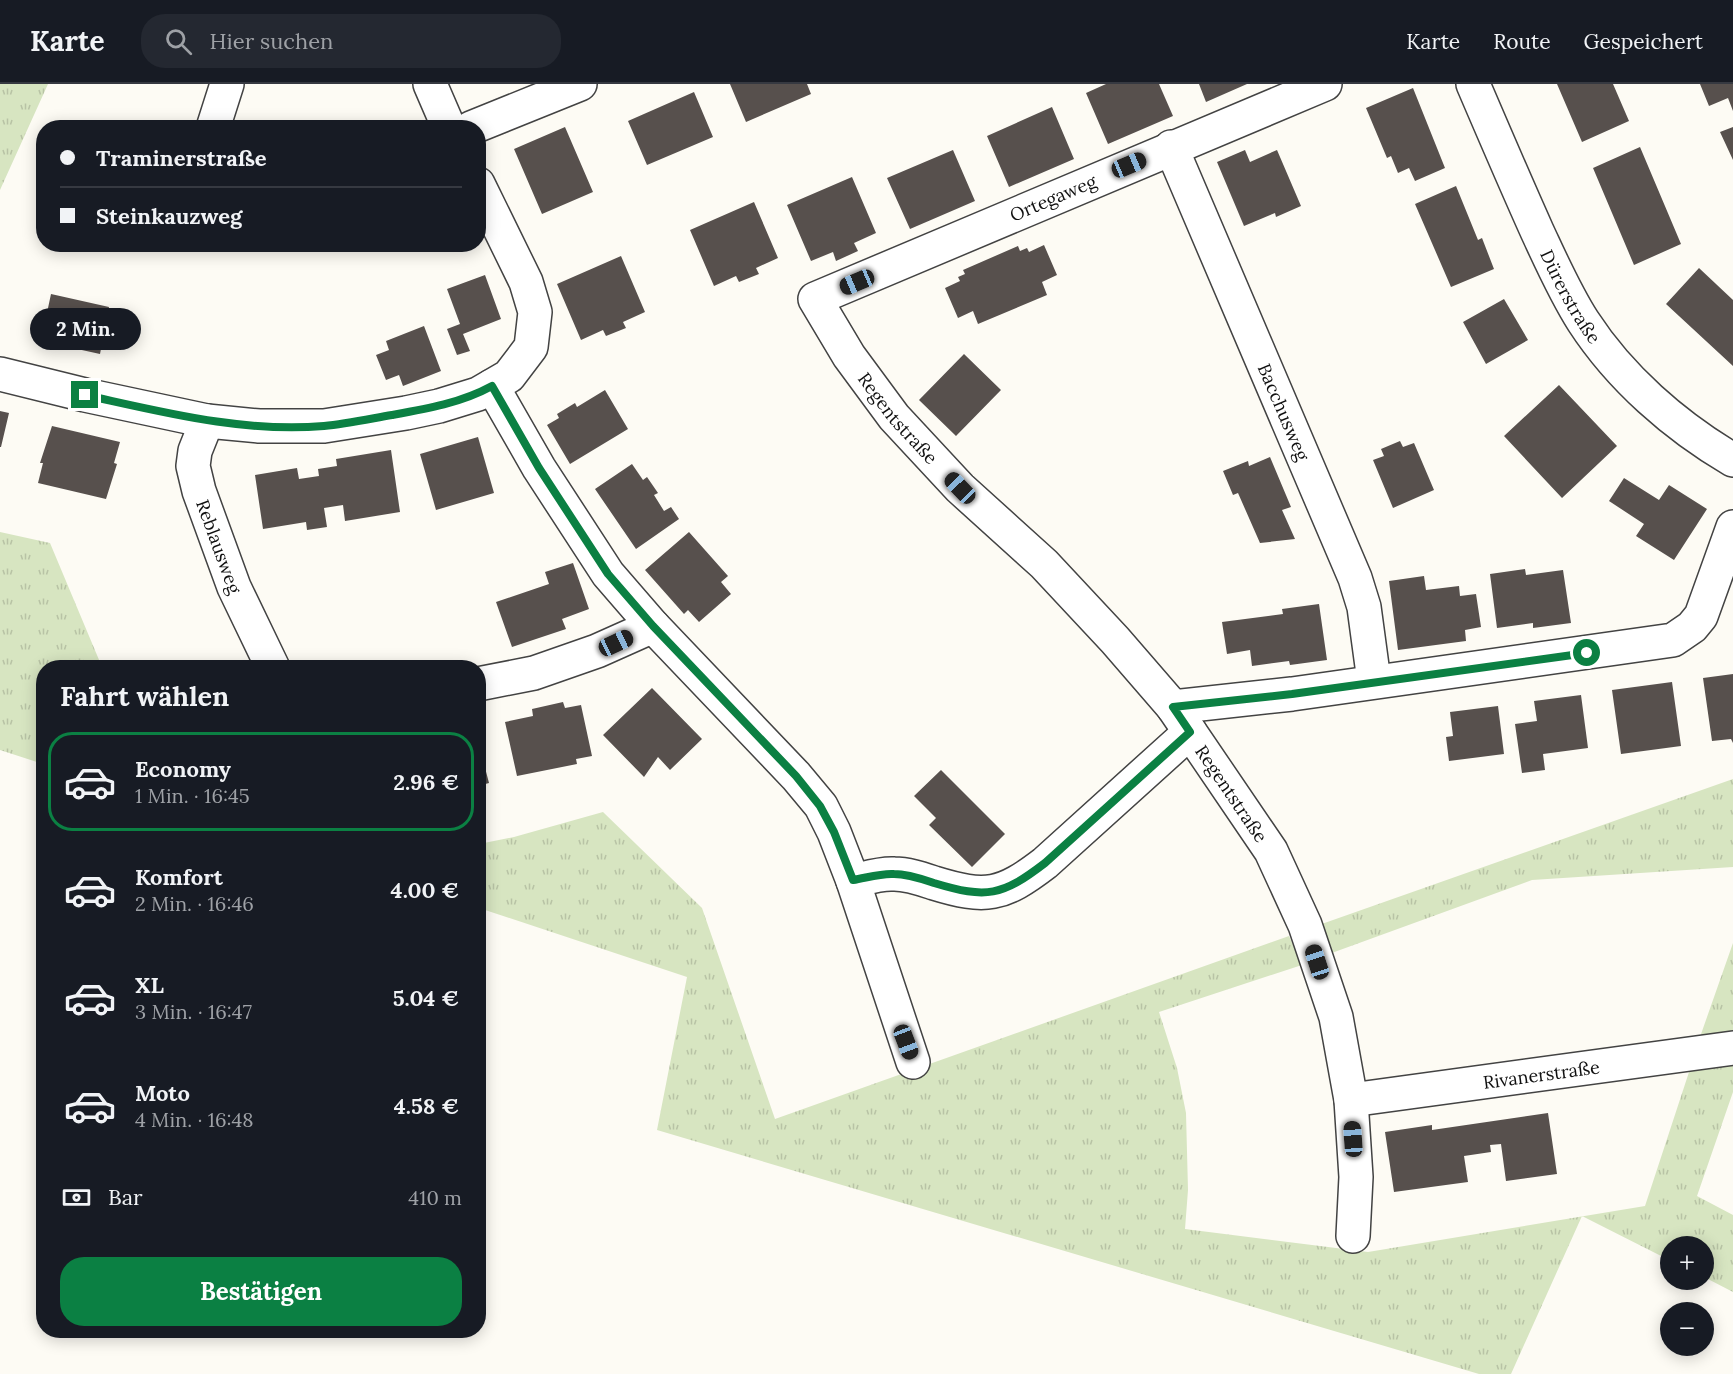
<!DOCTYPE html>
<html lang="de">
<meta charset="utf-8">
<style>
:root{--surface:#171b24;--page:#242831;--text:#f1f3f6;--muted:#9ea1a6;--line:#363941;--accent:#0b8043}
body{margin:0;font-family:Lora,serif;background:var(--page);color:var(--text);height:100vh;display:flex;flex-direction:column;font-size:22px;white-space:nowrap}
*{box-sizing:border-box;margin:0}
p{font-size:20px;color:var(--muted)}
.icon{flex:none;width:33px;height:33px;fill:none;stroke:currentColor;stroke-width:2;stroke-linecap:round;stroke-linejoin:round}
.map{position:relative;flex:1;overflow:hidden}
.details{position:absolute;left:36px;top:576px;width:450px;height:678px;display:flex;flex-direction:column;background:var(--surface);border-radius:24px;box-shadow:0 3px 15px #0003}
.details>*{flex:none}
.top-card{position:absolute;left:36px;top:36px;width:450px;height:132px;border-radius:24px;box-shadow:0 3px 15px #0003;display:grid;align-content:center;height:132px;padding:0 24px;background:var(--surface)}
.buttons{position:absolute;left:1660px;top:1152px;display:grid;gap:12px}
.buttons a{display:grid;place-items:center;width:54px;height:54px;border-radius:50%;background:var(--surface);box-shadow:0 3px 15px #0003;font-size:30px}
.end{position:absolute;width:27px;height:27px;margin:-14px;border:8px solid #0b8043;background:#fff;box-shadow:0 0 0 3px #fff}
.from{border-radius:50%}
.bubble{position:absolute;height:42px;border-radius:21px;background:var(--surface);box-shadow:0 3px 15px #0003;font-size:20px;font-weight:800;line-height:42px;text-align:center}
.car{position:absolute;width:18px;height:36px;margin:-18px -9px;border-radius:8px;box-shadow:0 0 4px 2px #0007;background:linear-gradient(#222 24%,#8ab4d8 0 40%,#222 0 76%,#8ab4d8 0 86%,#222 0)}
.top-card b{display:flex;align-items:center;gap:21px;height:57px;font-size:22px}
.top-card b+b{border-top:2px solid var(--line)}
.top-card i{width:15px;height:15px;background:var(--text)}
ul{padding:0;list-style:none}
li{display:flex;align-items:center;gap:18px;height:99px;margin:0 12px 9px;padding:0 12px;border:3px solid transparent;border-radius:24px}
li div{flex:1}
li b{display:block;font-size:22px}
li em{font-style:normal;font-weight:800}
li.current{border-color:var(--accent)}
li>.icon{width:54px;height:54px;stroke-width:1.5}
h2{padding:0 24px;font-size:27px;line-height:72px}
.pay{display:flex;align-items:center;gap:15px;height:66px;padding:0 24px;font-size:22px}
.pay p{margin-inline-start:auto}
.primary-button{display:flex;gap:12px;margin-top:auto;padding:12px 24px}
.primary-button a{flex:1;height:69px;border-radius:24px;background:var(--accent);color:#fff;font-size:24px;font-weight:800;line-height:69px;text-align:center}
header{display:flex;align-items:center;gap:36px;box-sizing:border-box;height:84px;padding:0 30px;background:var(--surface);border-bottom:2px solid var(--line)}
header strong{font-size:28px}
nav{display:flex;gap:33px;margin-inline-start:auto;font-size:21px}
.search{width:420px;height:54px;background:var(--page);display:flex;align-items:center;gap:15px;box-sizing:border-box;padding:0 21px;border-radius:24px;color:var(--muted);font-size:22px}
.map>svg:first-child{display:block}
.grass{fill:url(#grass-tufts)}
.building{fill:#57504d}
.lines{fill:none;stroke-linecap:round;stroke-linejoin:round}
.minor-casing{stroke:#434343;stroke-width:36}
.minor{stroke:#fff;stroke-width:33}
.route{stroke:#0b8043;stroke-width:8}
.labels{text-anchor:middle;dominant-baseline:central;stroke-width:6;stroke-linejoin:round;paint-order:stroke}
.street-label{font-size:18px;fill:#101010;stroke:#fff}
</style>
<header>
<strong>Karte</strong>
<div class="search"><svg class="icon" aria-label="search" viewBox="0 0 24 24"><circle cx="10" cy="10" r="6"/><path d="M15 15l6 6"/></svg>Hier suchen</div>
<nav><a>Karte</a><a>Route</a><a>Gespeichert</a></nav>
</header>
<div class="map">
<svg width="1733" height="1290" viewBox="0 0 1733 1290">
<defs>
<pattern id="grass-tufts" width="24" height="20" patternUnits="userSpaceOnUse" patternTransform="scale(1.5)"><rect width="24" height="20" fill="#d7e5c1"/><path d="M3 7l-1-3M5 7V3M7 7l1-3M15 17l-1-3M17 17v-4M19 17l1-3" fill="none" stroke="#b8c3a5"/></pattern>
</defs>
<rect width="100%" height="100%" fill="#fdfbf4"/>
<path class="grass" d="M0,0h48l-48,106z
M0,448l50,11 52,124 -58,1 -1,96 -43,-14z
M1733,695v88l-201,13 -203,74 -13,-28z
M603,728l99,96 73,211 514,-183 13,29 -143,47 18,56 9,45 2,77 -3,39 183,23 277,-46 45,-137 43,-5v28l-36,104 36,19v77l-29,-15v-31h-33v15l-89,-45 -71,158h-32l-822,-244 30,-153 -208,-69v-64l35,-7z
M1733,859v89l-33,5z"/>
<path class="building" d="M730,0h77l4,10 -65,28z
M1106,0h53l14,32 -65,28 -22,-51z
M1199,0h48l-41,18z
M1557,0h56l16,37 -47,21z
M1700,0h33v27l-5,-13 -19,8z
M1413,4l32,80 -30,13 -6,-13 -11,5 -7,-17 -4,2 -21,-50z
M694,8l19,45 -66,28 -19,-44z
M1052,23l22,52 -65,28 -22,-51z
M565,43l28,65 -51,22 -28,-65z
M1733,43v33l-13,-28z
M1640,63l41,97 -47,21 -41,-97z
M953,66l22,51 -65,28 -23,-51z
M1245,66l5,12 27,-12 24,56 -25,11 -1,-4 -31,13 -27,-64z
M852,93l24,56 -22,10 4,8 -22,10 -3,-9 -22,9 -24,-56z
M1456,102l22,54 4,-2 12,31 -43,18 -36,-83z
M754,118l24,56 -22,10 3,6 -20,8 -3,-6 -22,10 -24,-56z
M1044,161l13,30 -15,7 5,13 -69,29 -5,-13 -15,7 -13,-30 15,-7 -2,-4 7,-3 -2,-4 55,-24 2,5 7,-3 2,4z
M621,172l24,56 -22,10 3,6 -20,8 -3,-6 -22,10 -24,-56z
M1699,184l34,32v66l-67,-62z
M485,191l16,44 -38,15 7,17 -13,4 -10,-26 13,-5 -13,-35z
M51,210l58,13 -9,47 -59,-13z
M1504,215l24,41 -42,24 -23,-42z
M424,242l17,45 -38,15 -4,-11 -13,5 -10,-25 13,-5 -3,-9z
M964,270l37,36 -45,46 -37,-36z
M1559,301l58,61 -55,52 -58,-62z
M605,306l23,39 -58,35 -23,-39 12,-7 -2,-4 18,-11 2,4z
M0,327l9,2 -8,34h-1z
M52,342l68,16 -6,21 3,1 -11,35 -68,-16 5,-20h-3z
M478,353l16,56 -58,17 -16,-56z
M1400,357l3,6 11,-4 20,47 -41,18 -20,-48 11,-4 -3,-7z
M391,366l9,62 -55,9 -2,-16 -19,3 3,19 -20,3 -1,-8 -43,7 -8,-54 42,-7 2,11 20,-3 -1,-7 19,-3 -1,-7z
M1270,373l21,50 -9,3 13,29 -35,4 -22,-50 -5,2 -10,-24 25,-10 1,5z
M632,380l11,16 4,-3 11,16 -4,2 10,16 7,-4 8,12 -43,30 -41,-60z
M1624,394l35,22 10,-15 38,24 -33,51 -38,-24 8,-12 -35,-23z
M689,448l39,44 -7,6 10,12 -32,28 -11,-12 -4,4 -39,-44z
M573,479l16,46 -27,10 4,10 -54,18 -16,-45 53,-18 -4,-12z
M1525,485l1,6 37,-5 8,53 -38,5v-5l-36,5 -7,-54z
M1424,492l2,14 33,-4 1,10 16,-2 5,33 -16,3 1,11 -68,9 -9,-69z
M1319,520l8,56 -37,5 -1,-4 -37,5 -2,-16 -23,4 -5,-32 61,-8 -1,-5z
M1733,590v69l-2,-4 -19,2 -9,-63z
M1672,598l9,64 -60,8 -9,-64z
M652,604l50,51 -32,31 -12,-13 -14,20 -41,-42z
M1581,611l7,53 -45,6 2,16 -23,3 -7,-49 22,-3 -3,-20z
M563,618l2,6 16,-3 11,51 -16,3 1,5 -60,12 -12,-54 28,-6 -1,-7z
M1498,622l6,48 -55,7 -3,-24 7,-1 -3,-24z
M478,657l11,42 -11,3z
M941,686l64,64 -33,33 -43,-42 7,-7 -22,-22z
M1548,1029l9,61 -51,7 -5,-37 -11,1 1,7 -27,4 4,26 -74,10 -9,-60 47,-7v5z"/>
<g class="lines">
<g class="minor-casing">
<g id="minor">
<path d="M430,0l19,44"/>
<path id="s1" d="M1325,0l-510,215 34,57 45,61 66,71 84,76 71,76 58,67 98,144 34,74 31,92 15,83 5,77 -3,59"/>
<path id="s2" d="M1473,0c21,49 42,98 64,147 14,30 28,62 46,90 37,57 92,105 150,139"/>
<path d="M213,44l14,-44"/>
<path d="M471,44l109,-44"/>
<path id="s3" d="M1171,63l184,431 9,29 10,74"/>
<path d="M0,290l85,21 122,26 52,5h65l82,-13 33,-7 39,-12 31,-18 22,-29 4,-35 -9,-30 -48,-98"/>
<path d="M492,302l47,82 69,106 45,52 143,150 25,30 13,26 19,49 60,181"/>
<path id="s4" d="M207,337l-12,30 -2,15 6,25 35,96 39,81"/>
<path d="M478,600l56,-11 63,-22 56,-25"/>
<path d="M1173,623l119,-13 381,-54 19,-13 9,-11 32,-89"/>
<path d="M853,797c13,-3 28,-8 41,-7 14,0 28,5 40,9 52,16 68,13 111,-20l145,-131"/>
<path id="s5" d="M1351,1016l382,-52"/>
</g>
</g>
<use href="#minor" class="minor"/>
</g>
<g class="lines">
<path class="route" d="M85,311c78,17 158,38 239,31 22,-2 45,-7 68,-11 34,-6 69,-12 100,-29l47,82 69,106 45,52 143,150 24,30 14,26 19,48c13,-2 28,-7 41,-6 14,0 28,5 40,9 53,16 68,13 111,-20l145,-131 -17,-25 119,-13 295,-41"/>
</g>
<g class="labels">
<g class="street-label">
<text transform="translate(1053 114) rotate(-23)">Ortegaweg</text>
<text stroke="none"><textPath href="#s2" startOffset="234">Dürerstraße</textPath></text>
<text stroke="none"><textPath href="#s3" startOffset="288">Bacchusweg</textPath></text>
<text stroke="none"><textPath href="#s1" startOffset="699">Regentstraße</textPath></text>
<text stroke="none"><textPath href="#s4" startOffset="132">Reblausweg</textPath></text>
<text stroke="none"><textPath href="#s1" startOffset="1203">Regentstraße</textPath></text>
<text stroke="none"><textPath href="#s5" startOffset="192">Rivanerstraße</textPath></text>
</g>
</g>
</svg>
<div class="buttons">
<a>+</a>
<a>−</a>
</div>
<i class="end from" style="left:1587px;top:569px"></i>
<i class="end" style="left:85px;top:311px"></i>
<div class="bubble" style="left:30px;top:224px;width:111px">2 Min.</div>
<i class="car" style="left:1129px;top:81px;rotate:67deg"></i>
<i class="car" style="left:857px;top:198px;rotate:247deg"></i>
<i class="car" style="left:960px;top:404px;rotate:316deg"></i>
<i class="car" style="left:616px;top:559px;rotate:65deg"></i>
<i class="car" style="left:1317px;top:878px;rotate:342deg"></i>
<i class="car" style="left:906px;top:958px;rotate:159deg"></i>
<i class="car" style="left:1353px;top:1055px;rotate:356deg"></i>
<div class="top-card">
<b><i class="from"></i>Traminerstraße</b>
<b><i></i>Steinkauzweg</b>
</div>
<section class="details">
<h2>Fahrt wählen</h2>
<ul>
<li class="current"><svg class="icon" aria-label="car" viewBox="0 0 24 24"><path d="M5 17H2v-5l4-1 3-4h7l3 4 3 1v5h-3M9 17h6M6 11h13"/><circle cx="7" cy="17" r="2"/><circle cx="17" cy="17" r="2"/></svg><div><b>Economy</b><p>1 Min. · 16:45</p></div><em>2.96 €</em></li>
<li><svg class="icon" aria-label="car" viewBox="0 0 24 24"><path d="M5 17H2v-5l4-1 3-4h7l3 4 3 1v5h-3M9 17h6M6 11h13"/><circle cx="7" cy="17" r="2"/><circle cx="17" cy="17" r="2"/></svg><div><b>Komfort</b><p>2 Min. · 16:46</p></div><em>4.00 €</em></li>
<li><svg class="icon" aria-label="car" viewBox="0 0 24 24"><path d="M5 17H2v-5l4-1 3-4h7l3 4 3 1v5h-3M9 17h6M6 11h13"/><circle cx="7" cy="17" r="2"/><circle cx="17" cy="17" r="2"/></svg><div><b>XL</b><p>3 Min. · 16:47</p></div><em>5.04 €</em></li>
<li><svg class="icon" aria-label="car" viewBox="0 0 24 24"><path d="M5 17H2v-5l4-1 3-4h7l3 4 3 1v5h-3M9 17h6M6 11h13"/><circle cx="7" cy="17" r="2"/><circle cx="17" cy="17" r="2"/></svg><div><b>Moto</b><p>4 Min. · 16:48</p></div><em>4.58 €</em></li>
</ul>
<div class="pay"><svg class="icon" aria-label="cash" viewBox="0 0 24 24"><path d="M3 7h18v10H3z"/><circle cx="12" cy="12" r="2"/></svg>Bar<p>410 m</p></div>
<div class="primary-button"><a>Bestätigen</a></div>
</section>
</div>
